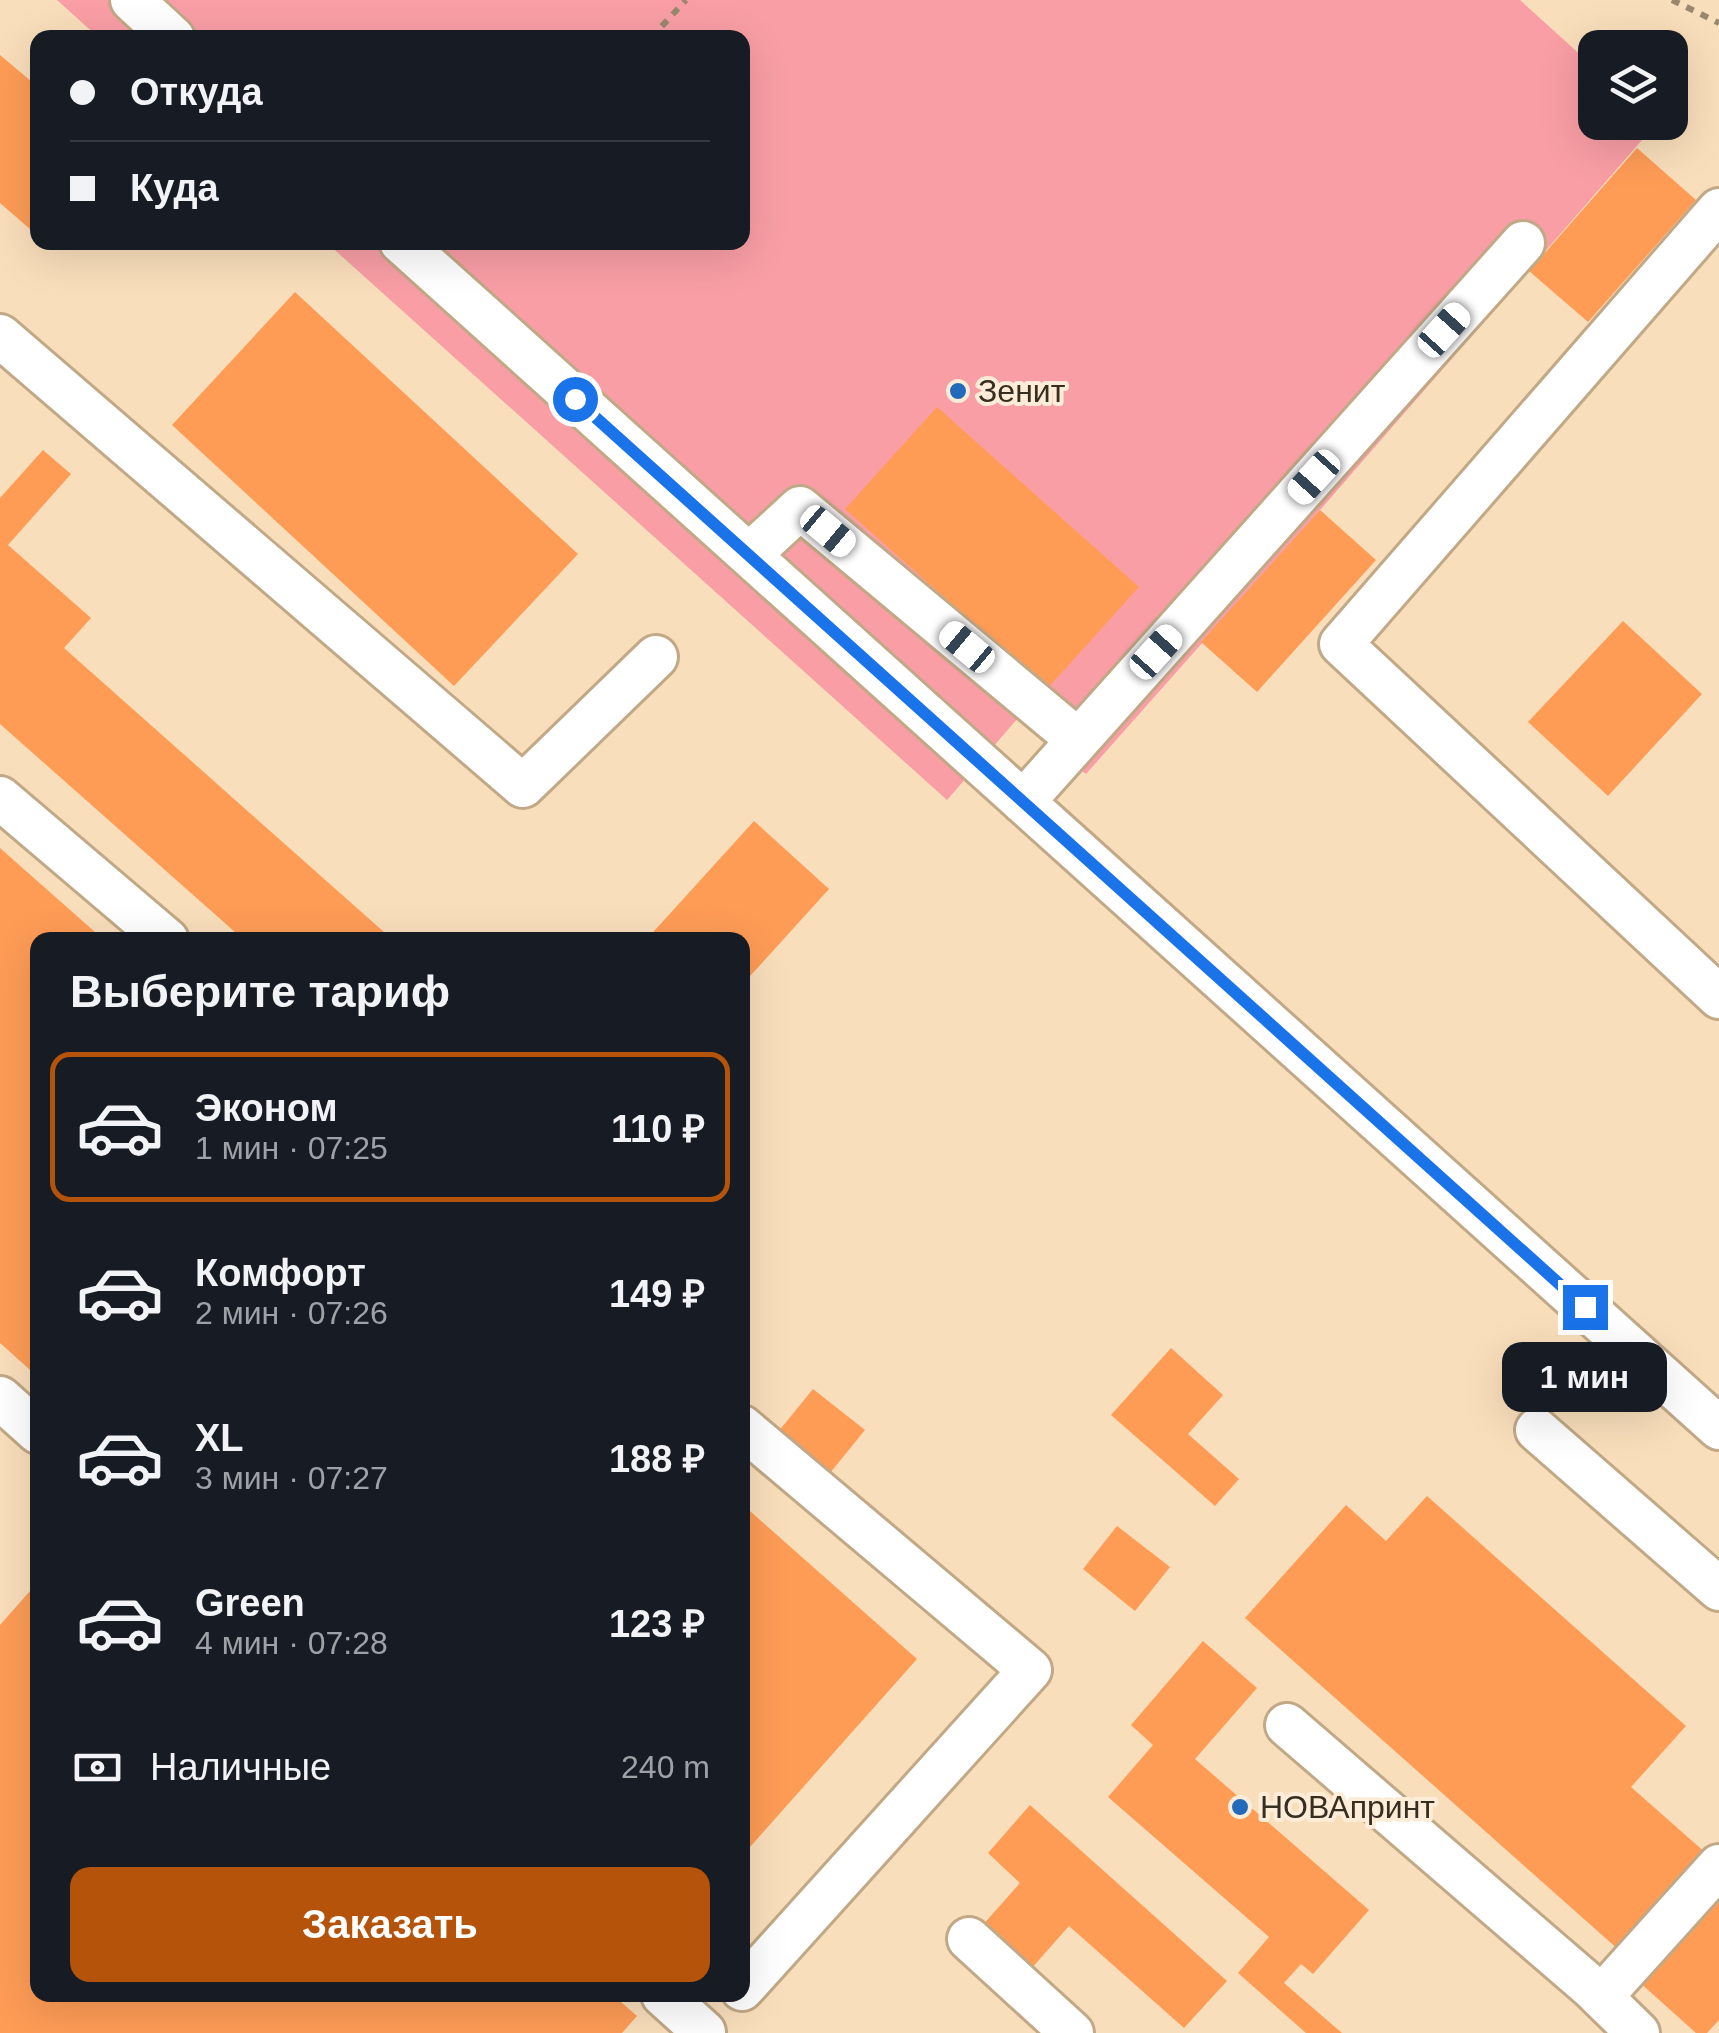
<!DOCTYPE html>
<html lang="ru">
<meta charset="utf-8">
<style>
:root{--surface:#171b24;--page:#242831;--text:#f1f3f6;--muted:#9ea1a6;--line:#363941;--accent:#b45309}
body{margin:0;font-family:Helvetica,sans-serif;background:var(--page);color:var(--text);height:100vh;display:flex;flex-direction:column;font-size:38px;white-space:nowrap}
*{box-sizing:border-box;margin:0}
p{font-size:32px;color:var(--muted)}
.icon{flex:none;width:55px;height:55px;fill:none;stroke:currentColor;stroke-width:2;stroke-linecap:round;stroke-linejoin:round}
.map{position:relative;flex:1;overflow:hidden}
.panel{position:absolute;left:30px;top:932px;width:720px;height:1070px;display:flex;flex-direction:column;background:var(--surface);border-radius:20px;box-shadow:0 10px 40px #0002}
.panel>*{flex:none}
.hud{position:absolute;left:30px;top:30px;width:720px;height:220px;border-radius:20px;box-shadow:0 10px 40px #0002;display:grid;align-content:center;height:220px;padding:0 40px;background:var(--surface)}
.controls{position:absolute;left:1578px;top:30px;display:grid;gap:20px}
.controls a{display:grid;place-items:center;width:110px;height:110px;border-radius:20px;background:var(--surface);box-shadow:0 10px 40px #0002;font-size:50px}
.end{position:absolute;width:45px;height:45px;margin:-22px;border:12px solid #1a73e8;background:#fff;box-shadow:0 0 0 5px #fff}
.from{border-radius:50%}
.bubble{position:absolute;height:70px;border-radius:20px;background:var(--surface);box-shadow:0 10px 40px #0002;font-size:32px;font-weight:700;line-height:70px;text-align:center}
.car{position:absolute;width:30px;height:60px;margin:-30px -15px;border-radius:12px;box-shadow:0 0 8px 2px #0007;background:linear-gradient(#fff 24%,#345 0 40%,#fff 0 76%,#345 0 86%,#fff 0)}
.hud b{display:flex;align-items:center;gap:35px;height:95px;font-size:38px}
.hud b+b{border-top:2px solid var(--line)}
.hud i{width:25px;height:25px;background:var(--text)}
ul{padding:0;list-style:none}
li{display:flex;align-items:center;gap:30px;height:150px;margin:0 20px 15px;padding:0 20px;border:5px solid transparent;border-radius:20px}
li div{flex:1}
li b{display:block;font-size:38px}
li em{font-style:normal;font-weight:700}
li.selected{border-color:var(--accent)}
li>.icon{width:90px;height:90px;stroke-width:1.5}
h2{padding:0 40px;font-size:45px;line-height:120px}
.pay{display:flex;align-items:center;gap:25px;height:110px;padding:0 40px;font-size:38px}
.pay p{margin-inline-start:auto}
.action{display:flex;gap:20px;margin-top:auto;padding:20px 40px}
.action a{flex:1;height:115px;border-radius:20px;background:var(--accent);color:#fff;font-size:40px;font-weight:700;line-height:115px;text-align:center}
.map>svg:first-child{display:block}
.garden{fill:#f99ea5}
.building{fill:#fe9c56}
.lines{fill:none;stroke-linecap:round;stroke-linejoin:round}
.minor-casing{stroke:#c1a886;stroke-width:48}
.path{stroke:#99876e;stroke-width:6;stroke-dasharray:8 8;stroke-linecap:butt}
.minor{stroke:#fff;stroke-width:42}
.route{stroke:#1a73e8;stroke-width:12}
.poi-dot{fill:#236aba;stroke:#fdedd8;stroke-width:4}
.labels{text-anchor:middle;dominant-baseline:central;stroke-width:8;stroke-linejoin:round;paint-order:stroke}
.poi-label{font-size:32px;fill:#382e20;stroke:#fdedd8;text-anchor:start}
</style>
<div class="map">
<svg width="1719" height="2033" viewBox="0 0 1719 2033">
<rect width="100%" height="100%" fill="#f9debb"/>
<path class="garden" d="M57,0h1463l75,68v54l61,2 -336,386 -234,264 -68,-56 -71,82 -620,-557 415,-1v-204l-644,-1z"/>
<path class="building" d="M0,55l38,32v149l-38,-33z
M1637,148l59,52 -108,122 -59,-51z
M295,292l283,262 -124,132 -282,-261z
M937,407l202,180 -92,102 -202,-180z
M43,450l28,24 -63,71 83,73 -27,30 329,292h-149l-244,-216v-226z
M1320,510l56,50 -119,132 -56,-50z
M1623,621l79,73 -94,102 -80,-74z
M754,821l75,68 -87,96v-45h-96z
M0,848l104,92h-66v437l-38,-34z
M1171,1348l52,47 -35,39 51,45 -24,27 -104,-91z
M813,1389l52,41 -35,43 -52,-41z
M1427,1496l259,230 -55,61 76,67 -87,97 -375,-333 101,-113 40,36z
M742,1504l175,155 -175,197z
M1117,1526l53,41 -35,44 -52,-42z
M38,1582v413h575l24,21 -15,17h-622v-408z
M1203,1641l54,47 -62,71 174,151 -56,64 -12,-10 -17,19 58,50h-36l-68,-60 31,-36 -161,-140 45,-52 -22,-20z
M1030,1805l197,176 -43,47 -115,-102 -39,44 -49,-43 39,-44 -32,-30z
M1719,1889v131l-12,13h-11l-59,-53z"/>
<g class="lines">
<g class="minor-casing">
<path id="minor" d="M132,0l41,38
M1719,210l-378,434 378,353
M401,242l1318,1186
M0,336l523,450 133,-129
M749,555l51,-47 278,232
M0,798l167,142
M1023,802l500,-559
M0,1398l38,34
M742,1427l288,243 -288,319
M1537,1430l182,159
M1287,1725l304,262 47,46
M969,1939l103,94
M663,1995l41,37 -1,1
M1601,1997l118,-131"/>
</g>
<path class="path" d="M1672,0l47,23
M651,38l35,-38"/>
<use href="#minor" class="minor"/>
</g>
<g class="lines">
<path class="route" d="M575,399l1010,908"/>
</g>
<g class="poi-dot">
<circle cx="958" cy="391" r="10"/>
<circle cx="1240" cy="1807" r="10"/>
</g>
<g class="labels">
<g class="poi-label">
<text x="978" y="391">Зенит</text>
<text x="1260" y="1807">НОВАпринт</text>
</g>
</g>
</svg>
<div class="controls">
<a><svg class="icon" aria-label="layers" viewBox="0 0 24 24"><path d="M12 4l9 5-9 5-9-5zM3 14l9 5 9-5"/></svg></a>
</div>
<i class="end from" style="left:575px;top:399px"></i>
<i class="end" style="left:1585px;top:1307px"></i>
<div class="bubble" style="left:1502px;top:1342px;width:165px">1 мин</div>
<i class="car" style="left:1444px;top:330px;rotate:42deg"></i>
<i class="car" style="left:1314px;top:477px;rotate:222deg"></i>
<i class="car" style="left:828px;top:531px;rotate:130deg"></i>
<i class="car" style="left:967px;top:647px;rotate:310deg"></i>
<i class="car" style="left:1156px;top:652px;rotate:42deg"></i>
<div class="hud">
<b><i class="from"></i>Откуда</b>
<b><i></i>Куда</b>
</div>
<section class="panel">
<h2>Выберите тариф</h2>
<ul>
<li class="selected"><svg class="icon" aria-label="car" viewBox="0 0 24 24"><path d="M5 17H2v-5l4-1 3-4h7l3 4 3 1v5h-3M9 17h6M6 11h13"/><circle cx="7" cy="17" r="2"/><circle cx="17" cy="17" r="2"/></svg><div><b>Эконом</b><p>1 мин · 07:25</p></div><em>110 ₽</em></li>
<li><svg class="icon" aria-label="car" viewBox="0 0 24 24"><path d="M5 17H2v-5l4-1 3-4h7l3 4 3 1v5h-3M9 17h6M6 11h13"/><circle cx="7" cy="17" r="2"/><circle cx="17" cy="17" r="2"/></svg><div><b>Комфорт</b><p>2 мин · 07:26</p></div><em>149 ₽</em></li>
<li><svg class="icon" aria-label="car" viewBox="0 0 24 24"><path d="M5 17H2v-5l4-1 3-4h7l3 4 3 1v5h-3M9 17h6M6 11h13"/><circle cx="7" cy="17" r="2"/><circle cx="17" cy="17" r="2"/></svg><div><b>XL</b><p>3 мин · 07:27</p></div><em>188 ₽</em></li>
<li><svg class="icon" aria-label="car" viewBox="0 0 24 24"><path d="M5 17H2v-5l4-1 3-4h7l3 4 3 1v5h-3M9 17h6M6 11h13"/><circle cx="7" cy="17" r="2"/><circle cx="17" cy="17" r="2"/></svg><div><b>Green</b><p>4 мин · 07:28</p></div><em>123 ₽</em></li>
</ul>
<div class="pay"><svg class="icon" aria-label="cash" viewBox="0 0 24 24"><path d="M3 7h18v10H3z"/><circle cx="12" cy="12" r="2"/></svg>Наличные<p>240 m</p></div>
<div class="action"><a>Заказать</a></div>
</section>
</div>
